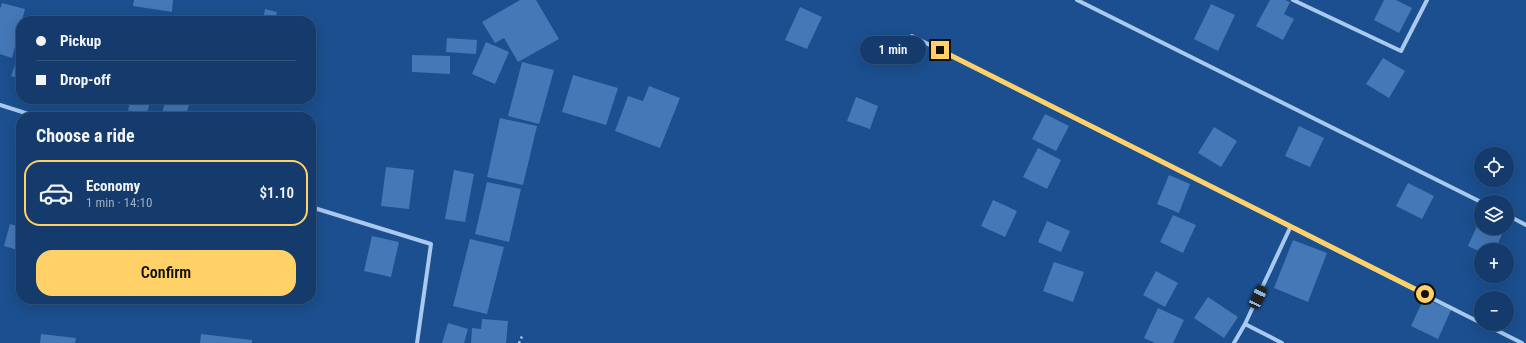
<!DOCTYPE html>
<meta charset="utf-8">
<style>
:root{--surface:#143b6b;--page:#214673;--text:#f1f3f6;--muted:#9dadc1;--line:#33557e;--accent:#ffd166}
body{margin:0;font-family:"Roboto Condensed",sans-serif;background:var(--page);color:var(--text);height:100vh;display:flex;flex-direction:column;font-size:15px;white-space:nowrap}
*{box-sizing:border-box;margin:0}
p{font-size:13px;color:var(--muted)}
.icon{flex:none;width:22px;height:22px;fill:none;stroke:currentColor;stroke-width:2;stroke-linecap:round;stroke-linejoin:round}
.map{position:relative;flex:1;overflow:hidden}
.panel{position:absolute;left:16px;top:112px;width:300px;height:192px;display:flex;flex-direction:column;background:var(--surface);border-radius:16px;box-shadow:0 4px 16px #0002,0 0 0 1px var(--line)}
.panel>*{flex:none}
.top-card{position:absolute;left:16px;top:16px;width:300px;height:88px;border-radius:16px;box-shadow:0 4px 16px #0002,0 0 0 1px var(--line);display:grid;align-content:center;height:88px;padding:0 20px;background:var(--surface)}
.tools{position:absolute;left:1474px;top:147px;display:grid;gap:8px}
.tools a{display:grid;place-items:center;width:40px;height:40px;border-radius:50%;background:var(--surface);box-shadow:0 4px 16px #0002,0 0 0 1px var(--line);font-size:20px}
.end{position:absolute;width:18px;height:18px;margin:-9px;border:5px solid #ffd166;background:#111;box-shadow:0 0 0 2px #111}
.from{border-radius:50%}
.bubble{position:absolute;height:28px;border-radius:14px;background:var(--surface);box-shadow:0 4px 16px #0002,0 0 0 1px var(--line);font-size:13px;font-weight:600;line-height:28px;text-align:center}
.car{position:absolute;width:12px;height:24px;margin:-12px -6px;border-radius:5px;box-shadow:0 0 3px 1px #0007;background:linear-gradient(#222 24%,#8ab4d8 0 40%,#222 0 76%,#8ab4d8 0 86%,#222 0)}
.top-card b{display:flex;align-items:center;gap:14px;height:38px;font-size:15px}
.top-card b+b{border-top:1px solid var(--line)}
.top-card i{width:10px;height:10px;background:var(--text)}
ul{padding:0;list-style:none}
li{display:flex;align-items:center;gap:12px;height:66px;margin:0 8px 6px;padding:0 12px;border:2px solid transparent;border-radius:16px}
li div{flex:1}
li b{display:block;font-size:15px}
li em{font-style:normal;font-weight:600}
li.on{border-color:var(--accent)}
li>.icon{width:36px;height:36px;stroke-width:1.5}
h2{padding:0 20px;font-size:18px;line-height:48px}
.action{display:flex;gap:8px;margin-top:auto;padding:8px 20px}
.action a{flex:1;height:46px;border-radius:16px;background:var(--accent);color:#111;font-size:16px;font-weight:600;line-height:46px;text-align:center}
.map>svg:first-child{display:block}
.building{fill:#4478b7}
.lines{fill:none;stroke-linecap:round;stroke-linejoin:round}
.path{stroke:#a9c9ee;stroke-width:2.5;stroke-dasharray:2 3;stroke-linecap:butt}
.street{stroke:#a9c9ee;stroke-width:4}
.route{stroke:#ffd166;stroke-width:5}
</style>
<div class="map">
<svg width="1526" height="343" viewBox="0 0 1526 343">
<rect width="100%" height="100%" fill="#1b4f8f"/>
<path class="building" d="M134,0h39l-1,12 -39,-6z
M520,0h16l23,39 -41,23 -14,-24 -9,5 -13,-21z
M1270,0h15l5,2 -6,12 10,5 -11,21 -27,-14z
M1384,0h12l16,8 -13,25 -25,-13z
M2,3l23,6 -13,49 -12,-4v-45z
M1211,4l24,11 -17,36 -24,-12z
M800,7l22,10 -15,32 -22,-9z
M265,9l12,3 -2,9h-12z
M447,38l30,2 -1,14 -30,-2z
M486,42l23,10 -14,32 -23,-10z
M20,51l1,1v27l-10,-3z
M412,55l38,1v18l-38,-2z
M1383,58l22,13 -16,27 -23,-14z
M522,62l32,8 -15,54 -31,-8z
M573,75l45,13 -12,37 -44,-13z
M649,86l31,12 -20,50 -45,-17 13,-35 15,5z
M856,97l22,9 -8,23 -23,-8z
M131,99h20l-5,17 -18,-6z
M166,99h25l-6,18h-24z
M1045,114l24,12 -13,25 -24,-12z
M500,118l37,8 -14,59 -36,-8z
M1299,126l25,12 -14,29 -25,-11z
M1214,127l23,14 -16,26 -23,-14z
M1038,148l23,12 -14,29 -24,-12z
M386,167l28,3 -5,39 -28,-3z
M454,170l20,4 -9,48 -20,-3z
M1169,175l21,9 -11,29 -22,-9z
M487,182l34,7 -12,53 -34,-8z
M1408,183l26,13 -12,23 -26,-13z
M993,200l24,11 -12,26 -24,-11z
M1173,215l23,10 -13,28 -23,-11z
M1481,217v11h18l5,2 -9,20h-14v2l-13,-6z
M1047,221l23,10 -9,21 -23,-10z
M10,224l11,3v24l-17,-5z
M372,236l27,6 -8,35 -27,-6z
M470,239l34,8 -17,67 -34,-8z
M1293,240l34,13 -19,49 -34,-14z
M1054,262l30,10 -11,30 -30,-11z
M1156,271l22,12 -13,24 -22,-12z
M1208,297l30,20 -14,21 -30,-20z
M1424,298l27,12 -13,29 -27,-13z
M1158,308l26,12 -11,23h-18l-11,-5z
M482,319l26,2 -2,22h-35l1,-15 9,1z
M448,323l20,6 -4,14h-22z
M41,334l35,4 -1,5h-35z
M201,334l51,6v3h-52z"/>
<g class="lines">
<path class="path" d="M519,343l4,-9"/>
<path class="street" d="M1077,0l404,202
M1293,0l108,51 26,-51
M912,36l569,287
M0,105l38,12
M311,207l120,37 -14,99
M1507,215l19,10
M1245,324l37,19
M1484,324l38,19
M1234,343l11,-19 45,-96"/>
</g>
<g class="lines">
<path class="route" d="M940,50l485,244"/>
</g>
</svg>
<div class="tools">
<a><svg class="icon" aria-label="locate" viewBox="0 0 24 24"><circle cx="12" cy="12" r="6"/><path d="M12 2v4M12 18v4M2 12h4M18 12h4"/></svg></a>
<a><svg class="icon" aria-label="layers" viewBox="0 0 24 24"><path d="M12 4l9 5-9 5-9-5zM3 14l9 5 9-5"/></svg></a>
<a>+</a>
<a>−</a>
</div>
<i class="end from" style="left:1425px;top:294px"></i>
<i class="end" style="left:940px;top:50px"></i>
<div class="bubble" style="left:860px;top:36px;width:66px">1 min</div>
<i class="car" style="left:1258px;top:297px;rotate:25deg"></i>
<div class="top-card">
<b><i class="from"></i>Pickup</b>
<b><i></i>Drop-off</b>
</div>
<section class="panel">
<h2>Choose a ride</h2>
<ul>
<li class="on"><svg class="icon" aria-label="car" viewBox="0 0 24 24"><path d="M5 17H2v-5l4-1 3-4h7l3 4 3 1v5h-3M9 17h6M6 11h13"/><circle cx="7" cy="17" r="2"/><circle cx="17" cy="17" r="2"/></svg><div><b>Economy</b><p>1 min · 14:10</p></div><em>$1.10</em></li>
</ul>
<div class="action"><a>Confirm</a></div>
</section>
</div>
